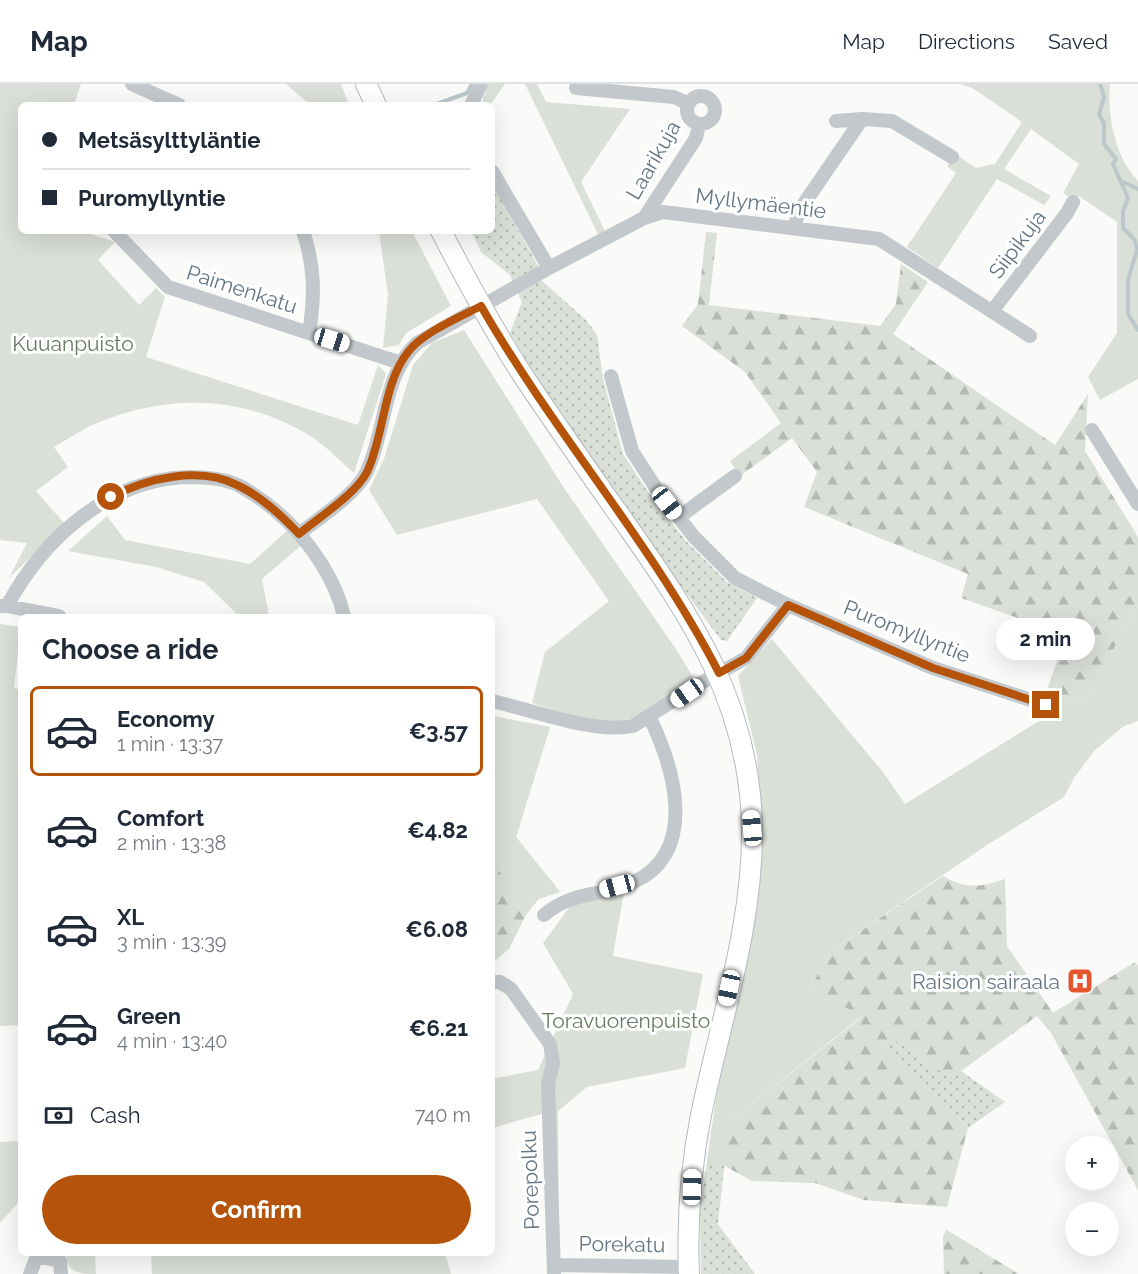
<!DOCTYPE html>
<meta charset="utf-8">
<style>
:root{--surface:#fff;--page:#f2f2f3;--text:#1f2937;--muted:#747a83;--line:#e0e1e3;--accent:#b45309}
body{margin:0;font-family:Raleway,sans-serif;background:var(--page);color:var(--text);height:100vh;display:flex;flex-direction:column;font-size:22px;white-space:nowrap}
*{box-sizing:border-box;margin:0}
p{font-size:20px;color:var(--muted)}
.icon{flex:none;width:33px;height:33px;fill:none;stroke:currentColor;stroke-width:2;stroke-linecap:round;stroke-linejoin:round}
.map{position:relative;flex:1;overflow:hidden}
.sheet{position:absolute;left:18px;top:530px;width:477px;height:642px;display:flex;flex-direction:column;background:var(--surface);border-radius:9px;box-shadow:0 6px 24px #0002}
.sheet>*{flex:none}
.hud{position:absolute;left:18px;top:18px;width:477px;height:132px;border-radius:9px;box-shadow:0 6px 24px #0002;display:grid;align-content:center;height:132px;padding:0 24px;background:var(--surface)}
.buttons{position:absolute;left:1065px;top:1052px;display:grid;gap:12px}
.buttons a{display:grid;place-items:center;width:54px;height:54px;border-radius:50%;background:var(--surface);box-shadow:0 6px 24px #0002;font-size:30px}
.end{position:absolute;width:27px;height:27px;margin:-14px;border:8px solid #b45309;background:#fff;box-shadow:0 0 0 3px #fff}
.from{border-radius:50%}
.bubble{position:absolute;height:42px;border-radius:21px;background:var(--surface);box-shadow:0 6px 24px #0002;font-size:20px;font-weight:700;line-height:42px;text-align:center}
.car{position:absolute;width:18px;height:36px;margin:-18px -9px;border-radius:8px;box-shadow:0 0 4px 2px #0007;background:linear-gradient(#fff 24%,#345 0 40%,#fff 0 76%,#345 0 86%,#fff 0)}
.hud b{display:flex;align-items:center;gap:21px;height:57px;font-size:22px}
.hud b+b{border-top:2px solid var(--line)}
.hud i{width:15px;height:15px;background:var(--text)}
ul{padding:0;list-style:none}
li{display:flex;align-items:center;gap:18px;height:90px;margin:0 12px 9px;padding:0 12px;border:3px solid transparent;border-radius:9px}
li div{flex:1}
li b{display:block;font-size:22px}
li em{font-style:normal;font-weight:700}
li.current{border-color:var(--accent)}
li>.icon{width:54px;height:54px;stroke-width:1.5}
h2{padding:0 24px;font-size:27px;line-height:72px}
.pay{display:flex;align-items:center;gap:15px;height:66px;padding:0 24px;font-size:22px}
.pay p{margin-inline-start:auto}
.action{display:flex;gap:12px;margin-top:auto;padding:12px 24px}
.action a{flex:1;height:69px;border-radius:36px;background:var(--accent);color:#fff;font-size:24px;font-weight:700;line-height:69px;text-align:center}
header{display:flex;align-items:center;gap:36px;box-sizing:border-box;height:84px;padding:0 30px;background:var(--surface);border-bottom:2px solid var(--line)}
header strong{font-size:28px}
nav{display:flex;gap:33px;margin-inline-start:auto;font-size:21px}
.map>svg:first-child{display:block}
.grass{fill:url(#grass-dots)}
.forest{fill:url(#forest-firs)}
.park{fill:#dadfd7}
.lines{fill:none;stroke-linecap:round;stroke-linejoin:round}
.stream{stroke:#bbc7cb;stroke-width:4}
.secondary-casing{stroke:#b3babf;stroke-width:22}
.minor{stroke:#c3c8cc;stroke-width:14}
.secondary{stroke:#fff;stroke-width:20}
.route{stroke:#b45309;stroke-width:8}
.labels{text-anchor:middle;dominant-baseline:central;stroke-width:6;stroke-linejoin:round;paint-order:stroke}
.street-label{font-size:21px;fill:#657683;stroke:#fff}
.park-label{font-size:21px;fill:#687a64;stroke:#fff}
.poi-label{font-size:21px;fill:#657683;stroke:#fff;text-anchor:end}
</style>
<header>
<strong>Map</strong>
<nav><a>Map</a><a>Directions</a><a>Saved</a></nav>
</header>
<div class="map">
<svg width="1138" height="1190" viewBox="0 0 1138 1190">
<defs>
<pattern id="grass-dots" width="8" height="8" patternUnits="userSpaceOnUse" patternTransform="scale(1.5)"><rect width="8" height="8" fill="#dadfd7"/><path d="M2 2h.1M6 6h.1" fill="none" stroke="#b4b9b4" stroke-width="1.8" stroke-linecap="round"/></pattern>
<pattern id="forest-firs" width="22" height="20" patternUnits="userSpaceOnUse" patternTransform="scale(1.5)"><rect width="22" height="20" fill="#dadfd7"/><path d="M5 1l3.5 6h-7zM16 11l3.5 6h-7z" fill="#b4b9b4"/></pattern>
</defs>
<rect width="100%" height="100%" fill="#fafaf8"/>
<path class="grass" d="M492,99l49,88 1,10 45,40 10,14 6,44 20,75 25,38 38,49 41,41 30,16 -30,43 -6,-1c-74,-99 -148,-200 -211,-307l12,-31 -12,-27 -29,-23 -10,-21h21z
M894,955l52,36 15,-4 44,31 -37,26 -85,-83z
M720,987l9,51 -11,102 37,50h-54l-1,-64z"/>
<path class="forest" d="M706,148l11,1 -8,72 171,21 16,-22 5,-40 27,18 -35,52 162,111 33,-51 -3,57 53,86v68l-50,90 -16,9 -27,-8 21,-61 -105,-37 7,-24 -164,-67 13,-35 -25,-34 -52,38 -10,-15 51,-38 -36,-51 -63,-46 16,-22z
M492,632l58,11 -34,110 44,55 -22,7 -12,16 -17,34 -17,14z
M943,792c25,14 36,11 62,3l2,67 46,67 82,-51 3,4v224l-87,-157 -14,-17 -76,55 -15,4 -52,-36 -11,6 85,83 -21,79 -83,-7 -49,-17 -63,-2 -29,-16 6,-43 133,-105 -53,-28 23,-39z
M947,1145v1l72,44h-75l-1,-38z"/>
<path class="park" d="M0,0h81l-7,21h-53v126h61l33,11 -17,18 41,45 17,-17 9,9 -19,60 212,68 20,-60 8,9 -32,99c-14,-12 -27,-26 -42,-36 -65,-41 -140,-44 -210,-16 -17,6 -32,17 -48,26l14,20 -32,24 29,33 -56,54 18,-35 -27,-3z
M286,0h55l8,21h-39z
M488,0h17l-15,21h-9z
M525,0h12l9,18 84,7 -49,73 24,49 -7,3z
M961,0h149c-3,33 5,72 28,97v198l-38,21 -12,-23 29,-44v-111l-38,-26 -4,5 -12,-8 16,-29 -48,-35 -27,40 47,27 -7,9 -47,-26 -59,89 -31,-21 49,-74 -9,-7 8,-12 21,14 19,-4 27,-42 -48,-33z
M379,147h33l39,75 -45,27 -7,12 -16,3 5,-53z
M464,246l100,158 112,161 17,28c-16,13 -33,31 -53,39 -35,14 -75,-2 -108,-13l13,-51 64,-51 -72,-102 -140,36 -28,-45 15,-31 29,-94 19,-22z
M107,432l18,24 125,24 39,-35 14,15 -41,35 7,37h-30l-35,-34 -48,-15 -88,-16z
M1138,521v116l-14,5 -30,25 -20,27 -10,19 -77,48 -155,105 -23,39 53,27 -133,106 -6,43 -15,-7 13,-90 39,-192 2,-40 -5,-81 -19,-79 34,-37 111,133 22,32 142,-88 8,-17 17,5 16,-9z
M0,540l21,3 -7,61 7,2v335l-21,1z
M492,632l58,11 -34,110 44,55 -22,7 -12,16 -34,-56z
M625,802l-12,70 90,18 -18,94 -98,19 -29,24 1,129 -14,-127 -53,15v-49l46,-9 35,-76 -30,-51 28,-38z
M21,1057v107l-1,1 -2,-46 -18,20v-81z
M69,1169h26l1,21c-15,0 -27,0 -30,-17z
M151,1169h294l6,21h-299z"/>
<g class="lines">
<path class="stream" d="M1100,0l4,13 -5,18 5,8v21l12,15 -3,5 15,34 -5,13v17l12,12 2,10 -9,30v34l10,16
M434,21l33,-12 5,-9
M1123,98l15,7"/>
<g class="secondary-casing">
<path id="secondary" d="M366,0l10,21
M441,147c28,54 57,108 91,158 30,44 60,88 91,131 69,98 128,185 129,310 1,96 -32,192 -51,285 -10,50 -14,108 -12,159"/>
</g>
<path class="minor" d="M132,0l47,21
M576,4l98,9 15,7
M687 26a14 14 0 1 1 28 0a14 14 0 1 1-28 0Z
M471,21l10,-21
M836,37l26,-2
M492,87l57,97
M644,134l52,-80 3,-14
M794,144l5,-17 63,-92 30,2 60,36
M114,147l54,56 233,76
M303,147c12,36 12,65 6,102
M993,226l74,-97 6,-11
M611,292l21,75 24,37 38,49 41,41 53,27
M1092,346l46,74
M679,433l56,-41
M299,450c20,-16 58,-40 68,-63 19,-40 16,-97 50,-128l132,-75 95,-50 19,-6 216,27 151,97
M0,522h7c36,-67 102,-127 181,-129 16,0 35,1 50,8 17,9 33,21 48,35 26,25 50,61 58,96
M7,522l52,10
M492,617c40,9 102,33 141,25l68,-43 45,-25 42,-53 145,63 113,37
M544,831c29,-25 59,-18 90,-33 65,-31 40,-114 16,-164
M492,898h8l11,7 39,55 3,19 -5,21 6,190
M554,1181l135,2
M30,1190l7,-18 23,5 1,13"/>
<use href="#secondary" class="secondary"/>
</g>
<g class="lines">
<path class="route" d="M111,413c36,-19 88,-31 126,-12 24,11 44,30 62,49 20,-17 56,-39 68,-62 17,-35 16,-89 41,-120 14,-19 52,-35 73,-46 73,127 171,237 238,367l27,-15 42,-53 145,63 113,37"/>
</g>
<defs>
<g id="hospital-square" transform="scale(1.35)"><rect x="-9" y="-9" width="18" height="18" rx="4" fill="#e4572e" stroke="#fff"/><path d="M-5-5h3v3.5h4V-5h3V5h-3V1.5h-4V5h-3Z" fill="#fff"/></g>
</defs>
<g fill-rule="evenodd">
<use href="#hospital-square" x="1080" y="897"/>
</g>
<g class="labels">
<g class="street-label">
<text transform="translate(653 76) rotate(-60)">Laarikuja</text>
<text transform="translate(761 119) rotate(7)">Myllymäentie</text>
<text transform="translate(1017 160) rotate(-53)">Siipikuja</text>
<text transform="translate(242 205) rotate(18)">Paimenkatu</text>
<text transform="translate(907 547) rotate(22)">Puromyllyntie</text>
<text transform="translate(530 1096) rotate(-92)">Porepolku</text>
<text transform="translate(622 1160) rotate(1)">Porekatu</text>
</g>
<g class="park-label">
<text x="73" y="259">Kuuanpuisto</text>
<text x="626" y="936">Toravuorenpuisto</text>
</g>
<g class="poi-label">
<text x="1060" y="897">Raision sairaala</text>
</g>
</g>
</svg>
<div class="buttons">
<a>+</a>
<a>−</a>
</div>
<i class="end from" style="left:111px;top:413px"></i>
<i class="end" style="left:1046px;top:621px"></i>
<div class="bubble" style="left:996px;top:534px;width:99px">2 min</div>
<i class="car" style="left:332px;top:256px;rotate:107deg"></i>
<i class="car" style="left:667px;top:419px;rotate:142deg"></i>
<i class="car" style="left:687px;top:609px;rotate:235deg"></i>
<i class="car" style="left:752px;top:744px;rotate:355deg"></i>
<i class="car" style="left:617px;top:802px;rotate:255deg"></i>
<i class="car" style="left:729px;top:904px;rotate:192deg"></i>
<i class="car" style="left:692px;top:1103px;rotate:1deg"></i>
<div class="hud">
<b><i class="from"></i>Metsäsylttyläntie</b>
<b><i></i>Puromyllyntie</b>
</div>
<section class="sheet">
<h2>Choose a ride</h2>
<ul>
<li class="current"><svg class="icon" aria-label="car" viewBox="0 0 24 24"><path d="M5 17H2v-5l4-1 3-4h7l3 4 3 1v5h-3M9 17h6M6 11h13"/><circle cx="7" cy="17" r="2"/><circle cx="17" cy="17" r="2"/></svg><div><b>Economy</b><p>1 min · 13:37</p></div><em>€3.57</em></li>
<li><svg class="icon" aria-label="car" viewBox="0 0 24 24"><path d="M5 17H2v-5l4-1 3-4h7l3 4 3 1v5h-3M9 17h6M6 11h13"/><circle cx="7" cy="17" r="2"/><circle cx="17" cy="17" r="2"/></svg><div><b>Comfort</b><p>2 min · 13:38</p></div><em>€4.82</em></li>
<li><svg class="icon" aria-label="car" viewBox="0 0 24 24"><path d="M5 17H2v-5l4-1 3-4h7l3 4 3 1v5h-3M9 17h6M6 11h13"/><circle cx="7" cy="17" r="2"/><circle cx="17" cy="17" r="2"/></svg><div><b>XL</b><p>3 min · 13:39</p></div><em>€6.08</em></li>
<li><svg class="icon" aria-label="car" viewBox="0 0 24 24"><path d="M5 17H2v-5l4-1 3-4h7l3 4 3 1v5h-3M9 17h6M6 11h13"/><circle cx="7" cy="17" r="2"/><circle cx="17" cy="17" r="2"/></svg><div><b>Green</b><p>4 min · 13:40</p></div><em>€6.21</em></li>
</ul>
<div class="pay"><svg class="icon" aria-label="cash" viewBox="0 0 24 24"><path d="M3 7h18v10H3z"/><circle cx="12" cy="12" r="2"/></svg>Cash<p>740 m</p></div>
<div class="action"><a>Confirm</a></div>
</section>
</div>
